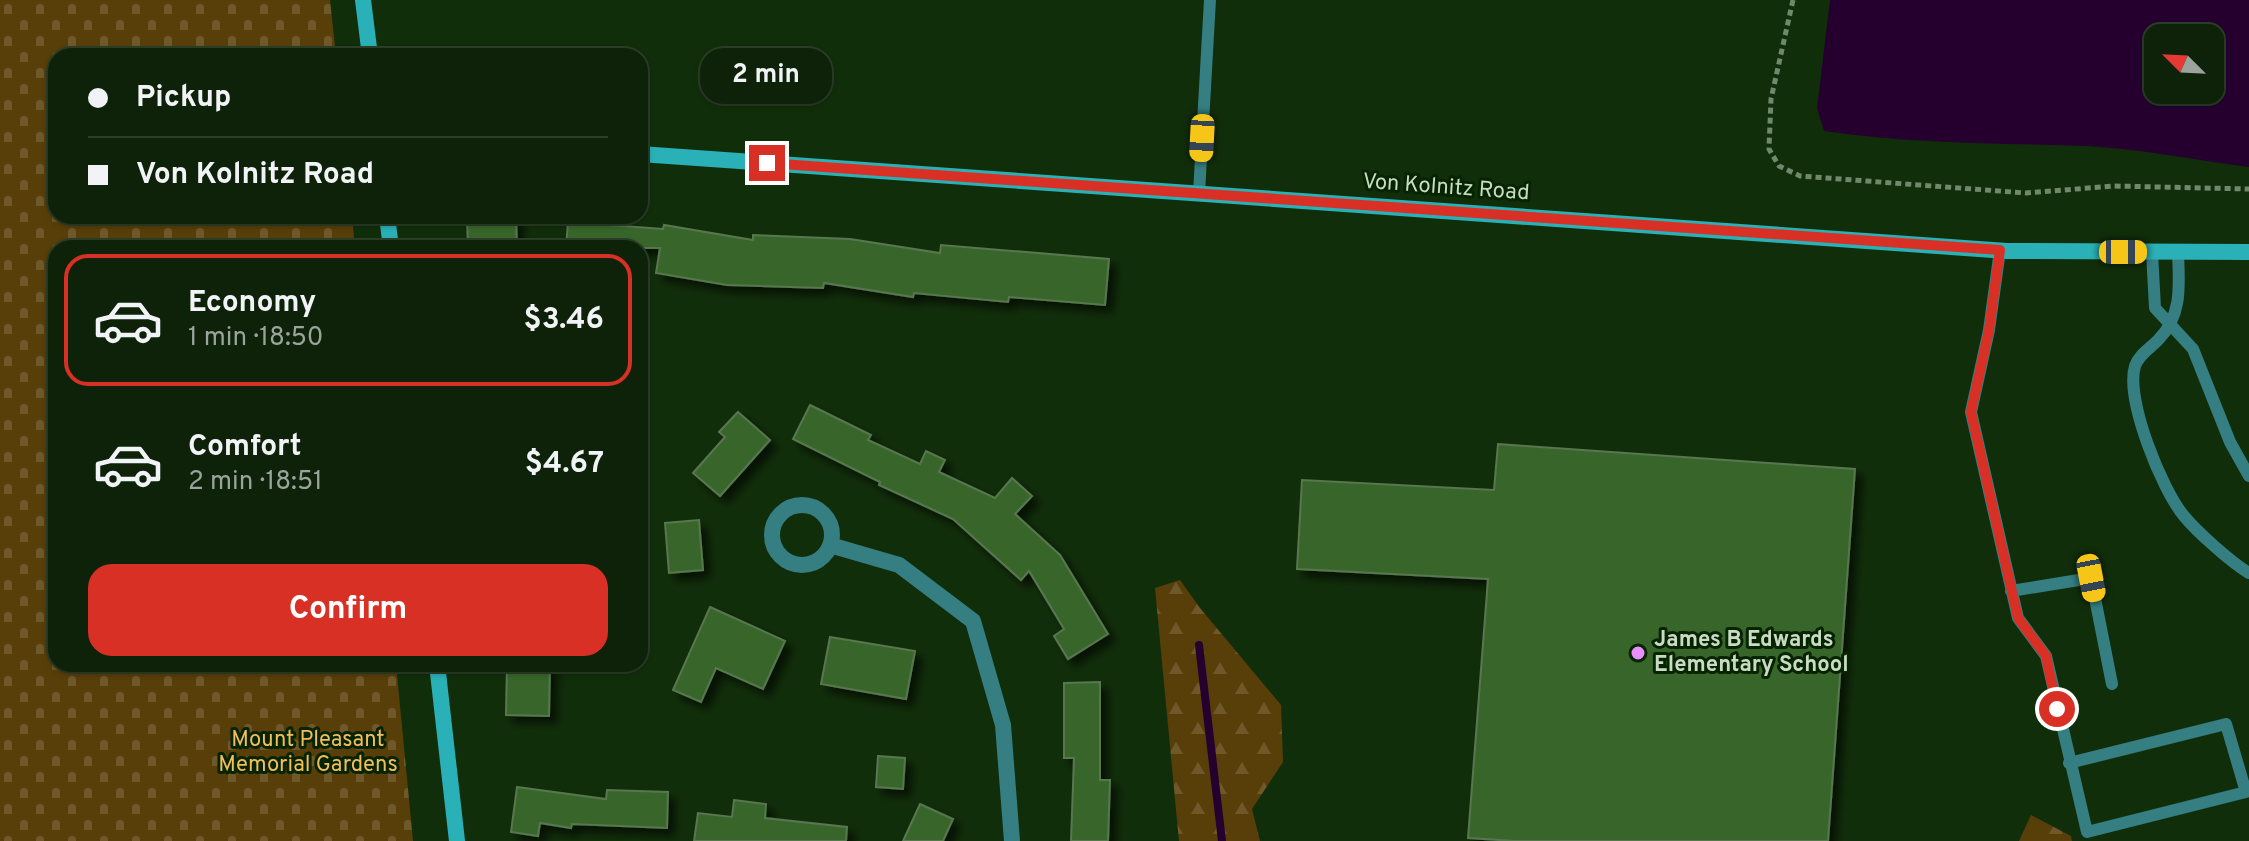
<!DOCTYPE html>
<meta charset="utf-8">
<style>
:root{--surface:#0d2208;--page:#162a12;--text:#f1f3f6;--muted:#9aa49c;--line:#2d3f29;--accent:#d93025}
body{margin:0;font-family:Overpass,sans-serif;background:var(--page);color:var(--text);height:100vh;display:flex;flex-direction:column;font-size:30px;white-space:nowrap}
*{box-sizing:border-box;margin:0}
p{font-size:26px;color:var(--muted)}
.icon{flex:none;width:44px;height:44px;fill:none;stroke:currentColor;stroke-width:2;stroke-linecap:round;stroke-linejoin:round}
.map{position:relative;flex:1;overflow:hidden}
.panel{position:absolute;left:48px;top:240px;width:600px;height:432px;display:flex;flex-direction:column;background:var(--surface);border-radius:24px;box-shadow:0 2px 6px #0004,0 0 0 2px var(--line)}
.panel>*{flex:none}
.guide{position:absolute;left:48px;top:48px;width:600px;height:176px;border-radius:24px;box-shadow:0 2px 6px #0004,0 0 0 2px var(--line);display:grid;align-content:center;height:176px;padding:0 40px;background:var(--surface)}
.needle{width:52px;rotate:294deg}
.controls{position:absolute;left:2144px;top:24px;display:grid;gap:16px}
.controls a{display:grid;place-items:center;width:80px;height:80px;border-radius:16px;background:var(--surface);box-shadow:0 2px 6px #0004,0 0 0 2px var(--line);font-size:40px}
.end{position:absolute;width:36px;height:36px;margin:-18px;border:10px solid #d93025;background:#fff;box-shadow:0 0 0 4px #fff}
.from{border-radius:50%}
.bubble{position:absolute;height:56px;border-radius:24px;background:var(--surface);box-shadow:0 2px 6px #0004,0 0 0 2px var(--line);font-size:26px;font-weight:700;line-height:56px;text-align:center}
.car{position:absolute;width:24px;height:48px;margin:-24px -12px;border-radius:10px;box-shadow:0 0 6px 2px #0007;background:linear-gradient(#f5c518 24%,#345 0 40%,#f5c518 0 76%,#345 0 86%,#f5c518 0)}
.guide b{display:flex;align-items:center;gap:28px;height:76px;font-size:30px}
.guide b+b{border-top:2px solid var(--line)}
.guide i{width:20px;height:20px;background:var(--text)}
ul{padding:14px 0 0;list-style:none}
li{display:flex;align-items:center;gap:24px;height:132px;margin:0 16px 12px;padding:0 24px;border:4px solid transparent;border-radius:24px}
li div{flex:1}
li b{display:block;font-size:30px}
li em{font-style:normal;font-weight:700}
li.active{border-color:var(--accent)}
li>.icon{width:72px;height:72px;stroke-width:1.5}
.action{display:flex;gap:16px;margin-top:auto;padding:16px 40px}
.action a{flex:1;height:92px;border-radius:24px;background:var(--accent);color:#fff;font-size:32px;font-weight:700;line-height:92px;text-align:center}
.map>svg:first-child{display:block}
.forest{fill:url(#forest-firs)}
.cemetery{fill:url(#cemetery-stones)}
.water{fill:#25002f;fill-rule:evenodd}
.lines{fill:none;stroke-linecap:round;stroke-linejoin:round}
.stream{stroke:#25002f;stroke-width:8}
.building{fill:#37662c;stroke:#587750;stroke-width:2;filter:url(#shadow)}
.path{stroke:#70886b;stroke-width:5;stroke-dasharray:6 4;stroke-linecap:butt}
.lane{stroke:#357e82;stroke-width:12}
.street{stroke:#357e82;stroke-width:16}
.secondary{stroke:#29b1b7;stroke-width:16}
.route{stroke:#d93025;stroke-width:10}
.poi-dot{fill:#e98efe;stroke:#072401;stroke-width:3}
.labels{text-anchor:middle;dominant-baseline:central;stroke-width:6;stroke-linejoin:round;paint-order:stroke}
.street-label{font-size:22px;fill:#c9dbc5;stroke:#072401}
.poi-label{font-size:22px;font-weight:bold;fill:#c9dbc5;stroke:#072401;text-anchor:start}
.park-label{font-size:22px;fill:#f4bd5b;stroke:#072401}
</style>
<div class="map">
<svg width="2249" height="841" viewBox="0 0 2249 841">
<defs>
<pattern id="forest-firs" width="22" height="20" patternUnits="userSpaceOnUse" patternTransform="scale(2)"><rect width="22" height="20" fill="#583e09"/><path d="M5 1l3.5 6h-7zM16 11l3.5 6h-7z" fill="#6f592b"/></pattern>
<pattern id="cemetery-stones" width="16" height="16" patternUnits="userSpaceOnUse" patternTransform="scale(2)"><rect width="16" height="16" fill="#583e09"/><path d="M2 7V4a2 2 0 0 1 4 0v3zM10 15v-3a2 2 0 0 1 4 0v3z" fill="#6f592b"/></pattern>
<filter id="shadow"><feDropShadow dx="7" dy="7" stdDeviation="4" flood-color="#0009"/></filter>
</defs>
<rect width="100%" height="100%" fill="#112e0a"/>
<path class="forest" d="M1180,580l20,28 81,97 2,57 -31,47 8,32h-81l-24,-253z
M2031,815l40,21 1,5h-53z"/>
<path class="cemetery" d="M0,0h330l6,56h-280v160h296l3,32h-299v416h340l17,177h-413z"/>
<path class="water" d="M1830,0h419v167c-54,-7 -109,-18 -163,-21 -88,-3 -175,-2 -262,-15l-7,-23zM2158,38h52v52h-52z"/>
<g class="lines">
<path class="stream" d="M1199,645l23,196"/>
</g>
<path class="building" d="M467,216h49l1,32h-49z
M568,222l95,7 1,-4 89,15v-5l97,4 90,14 1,-8 168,14 -4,46 -96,-8 -1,5 -94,-9 -1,4 -89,-14 -1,5 -96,-3 -71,-12 4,-25h-94z
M810,405l61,30 -3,5 52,24 6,-13 19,9 -6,12 56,26 17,-20 20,18 -17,18 45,41 48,79 -40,25 -14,-23 10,-7 -35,-58 -8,9 -68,-61 -74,-34 1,-3 -87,-43z
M738,412l32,28 -50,56 -27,-23 32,-36 -6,-5z
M1498,444l357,25 -27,372h-313l-47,-3 20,-259 -191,-10 5,-89 192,10z
M699,520l4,50 -34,3 -4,-50z
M710,607l75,34 -22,48 -47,-21 -15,34 -28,-12z
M830,637l85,14 -9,48 -85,-15z
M507,664h43l-1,52 -43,-1z
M1100,682v98h10l-2,61h-37l3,-83h-10v-75z
M878,756l27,2 -2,31 -27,-2z
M517,787l89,12 1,-9 61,2 -1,36 -95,-4 -1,4 -31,-5 -2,13 -27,-4z
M734,800l32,4 -1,14 82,9 -1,14h-152l4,-28 34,4z
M920,804l33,15 -10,22h-40z"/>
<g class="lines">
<path class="path" d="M1793,0l-22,99 -2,50 10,17 21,10 226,17 88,-7 135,3"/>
<path class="lane" d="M1199,193l11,-193
M2000,250l-11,80 -18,82 47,206 28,38 41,176 159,-40 -20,-68 -157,39
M2152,252l3,56 38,41 37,93 19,34
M2178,252c1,32 5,62 -19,87 -8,9 -20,15 -24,27 -10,33 27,124 49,150 13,16 48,47 65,57
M2011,591l80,-13 21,106"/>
<path class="street" d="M772 535a30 30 0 1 1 60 0a30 30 0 1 1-60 0Z
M830,545l69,20 74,56 30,104 9,116"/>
<path class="secondary" d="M363,0l7,56
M640,154l1367,97 242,1
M387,216l4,32
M437,664l20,177"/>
</g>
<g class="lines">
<path class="route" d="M767,163l1233,87 -11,80 -18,82 47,206 28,38 11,53"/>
</g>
<circle class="poi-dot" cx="1638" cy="653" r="8"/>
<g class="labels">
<g class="street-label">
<text transform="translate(1446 188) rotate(4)">Von Kolnitz Road</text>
</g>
<g class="poi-label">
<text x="1654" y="640">James B Edwards<tspan x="1654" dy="25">Elementary School</tspan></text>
</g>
<g class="park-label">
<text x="308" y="740">Mount Pleasant<tspan x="308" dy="25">Memorial Gardens</tspan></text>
</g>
</g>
</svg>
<div class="controls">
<a><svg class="needle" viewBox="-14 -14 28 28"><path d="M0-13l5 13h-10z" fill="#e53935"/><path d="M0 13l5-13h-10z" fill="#9aa49c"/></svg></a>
</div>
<i class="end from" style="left:2057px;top:709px"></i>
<i class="end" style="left:767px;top:163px"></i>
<div class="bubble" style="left:700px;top:48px;width:132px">2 min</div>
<i class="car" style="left:1202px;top:138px;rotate:183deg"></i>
<i class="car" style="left:2123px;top:252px;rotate:90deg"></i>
<i class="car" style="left:2091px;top:578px;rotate:169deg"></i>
<div class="guide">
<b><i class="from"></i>Pickup</b>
<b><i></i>Von Kolnitz Road</b>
</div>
<section class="panel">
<ul>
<li class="active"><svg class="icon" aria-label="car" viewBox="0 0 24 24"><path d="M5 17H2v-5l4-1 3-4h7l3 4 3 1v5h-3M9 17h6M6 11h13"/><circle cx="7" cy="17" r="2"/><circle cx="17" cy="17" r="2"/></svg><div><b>Economy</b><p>1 min · 18:50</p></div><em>$3.46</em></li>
<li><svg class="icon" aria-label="car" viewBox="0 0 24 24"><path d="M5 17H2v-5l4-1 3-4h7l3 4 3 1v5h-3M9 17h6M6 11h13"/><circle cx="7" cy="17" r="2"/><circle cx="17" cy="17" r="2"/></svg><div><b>Comfort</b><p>2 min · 18:51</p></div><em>$4.67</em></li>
</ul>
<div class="action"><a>Confirm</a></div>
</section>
</div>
